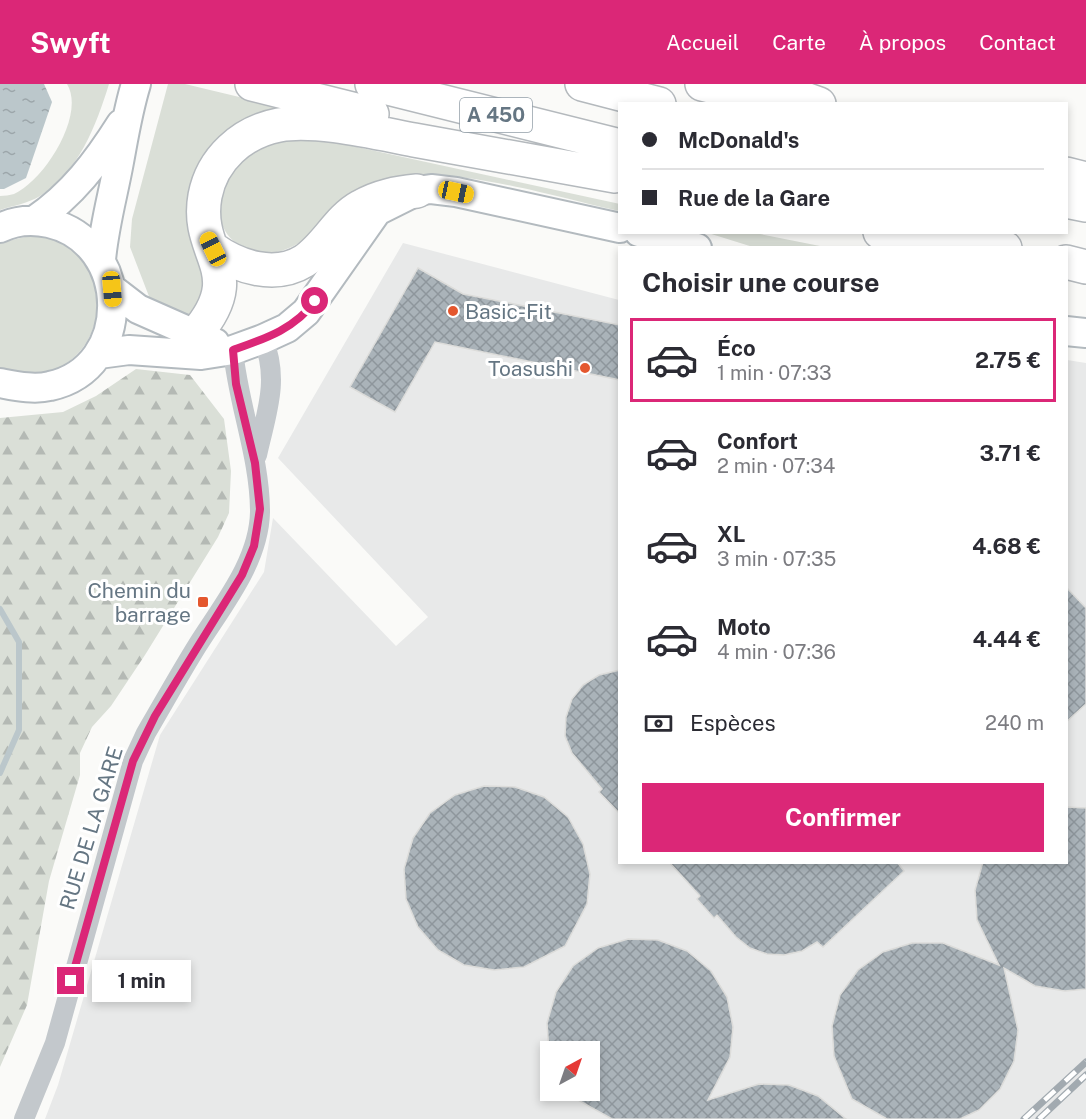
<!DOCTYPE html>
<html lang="fr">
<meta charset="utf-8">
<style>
:root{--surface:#fff;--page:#f2f2f3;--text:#2b2b33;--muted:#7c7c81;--line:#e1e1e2;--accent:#db2777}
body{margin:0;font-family:"Public Sans",sans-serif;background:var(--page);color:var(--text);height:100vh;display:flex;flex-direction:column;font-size:22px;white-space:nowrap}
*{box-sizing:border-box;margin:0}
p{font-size:20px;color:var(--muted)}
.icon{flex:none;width:33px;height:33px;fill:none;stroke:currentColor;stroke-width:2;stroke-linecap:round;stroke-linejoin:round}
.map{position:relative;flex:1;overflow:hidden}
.panel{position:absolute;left:618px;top:162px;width:450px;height:618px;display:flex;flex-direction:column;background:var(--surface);border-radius:0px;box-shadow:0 3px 9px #0003}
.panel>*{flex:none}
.banner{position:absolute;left:618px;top:18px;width:450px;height:132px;border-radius:0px;box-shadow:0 3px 9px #0003;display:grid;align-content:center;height:132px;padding:0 24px;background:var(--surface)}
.needle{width:39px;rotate:40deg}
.buttons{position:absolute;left:540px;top:957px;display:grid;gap:12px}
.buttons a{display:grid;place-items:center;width:60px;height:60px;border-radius:0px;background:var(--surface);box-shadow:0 3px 9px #0003;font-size:30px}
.end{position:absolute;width:27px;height:27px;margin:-14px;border:8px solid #db2777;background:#fff;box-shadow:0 0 0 3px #fff}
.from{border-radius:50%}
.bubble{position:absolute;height:42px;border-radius:0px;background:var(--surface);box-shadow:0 3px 9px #0003;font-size:20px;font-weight:700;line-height:42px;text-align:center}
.car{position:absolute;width:18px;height:36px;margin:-18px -9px;border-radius:8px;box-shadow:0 0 4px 2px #0007;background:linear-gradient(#f5c518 24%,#345 0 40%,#f5c518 0 76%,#345 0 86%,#f5c518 0)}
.banner b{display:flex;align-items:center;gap:21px;height:57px;font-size:22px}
.banner b+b{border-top:2px solid var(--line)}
.banner i{width:15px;height:15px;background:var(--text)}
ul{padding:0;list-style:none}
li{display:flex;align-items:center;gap:18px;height:84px;margin:0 12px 9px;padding:0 12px;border:3px solid transparent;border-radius:0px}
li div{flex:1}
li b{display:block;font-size:22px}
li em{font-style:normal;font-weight:700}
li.active{border-color:var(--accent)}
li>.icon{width:54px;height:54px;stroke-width:1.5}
h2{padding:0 24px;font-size:27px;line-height:72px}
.pay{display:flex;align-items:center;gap:15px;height:66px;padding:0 24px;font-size:22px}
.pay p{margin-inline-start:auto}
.primary-button{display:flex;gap:12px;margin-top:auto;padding:12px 24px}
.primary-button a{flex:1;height:69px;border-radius:0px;background:var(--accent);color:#fff;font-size:24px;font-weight:700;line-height:69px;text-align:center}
header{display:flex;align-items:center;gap:36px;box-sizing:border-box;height:84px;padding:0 30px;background:var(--accent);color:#fff}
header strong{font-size:28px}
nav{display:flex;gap:33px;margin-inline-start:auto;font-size:21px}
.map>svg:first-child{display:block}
.built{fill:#e8e9e9;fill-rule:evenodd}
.grass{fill:#dadfd7}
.forest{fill:url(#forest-firs)}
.water{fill:url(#water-ripples)}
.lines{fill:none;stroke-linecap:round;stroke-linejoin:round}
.stream{stroke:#bbc7cb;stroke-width:6}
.building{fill:url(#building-cross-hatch);stroke:#dcdcda;stroke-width:1.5}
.secondary-casing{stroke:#b3babf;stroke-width:32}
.motorway-casing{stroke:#b4b9bd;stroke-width:36}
.minor{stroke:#c3c8cc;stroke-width:20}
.secondary{stroke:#fff;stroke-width:28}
.motorway{stroke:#fff;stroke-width:33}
.rail-casing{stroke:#a2aab0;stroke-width:7}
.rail{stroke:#fff;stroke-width:4.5;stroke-dasharray:14;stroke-linecap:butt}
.route{stroke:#db2777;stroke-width:8}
.poi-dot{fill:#e4572e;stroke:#fff;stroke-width:2}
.labels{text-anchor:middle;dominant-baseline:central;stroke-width:6;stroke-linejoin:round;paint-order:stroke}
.shield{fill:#fff;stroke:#939fa8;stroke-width:1.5}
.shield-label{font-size:20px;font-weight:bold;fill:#657683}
.poi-label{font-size:21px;fill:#657683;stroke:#fff;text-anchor:end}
.street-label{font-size:21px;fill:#657683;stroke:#fff}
</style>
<header>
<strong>Swyft</strong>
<nav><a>Accueil</a><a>Carte</a><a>À propos</a><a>Contact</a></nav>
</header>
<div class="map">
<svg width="1086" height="1035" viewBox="0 0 1086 1035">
<defs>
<pattern id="forest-firs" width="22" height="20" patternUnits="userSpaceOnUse" patternTransform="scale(1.5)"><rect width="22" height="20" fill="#dadfd7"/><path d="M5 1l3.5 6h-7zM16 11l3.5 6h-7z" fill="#b4b9b4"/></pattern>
<pattern id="water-ripples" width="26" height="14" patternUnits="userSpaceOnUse" patternTransform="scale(1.5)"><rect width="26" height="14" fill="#bbc7cb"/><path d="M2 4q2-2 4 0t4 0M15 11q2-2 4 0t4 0" fill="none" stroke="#9ca6aa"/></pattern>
<pattern id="building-cross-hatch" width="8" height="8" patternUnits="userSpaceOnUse" patternTransform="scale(1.5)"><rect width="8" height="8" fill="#aab3b9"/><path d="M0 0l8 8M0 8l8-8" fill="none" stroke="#8e969c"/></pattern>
</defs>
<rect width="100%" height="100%" fill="#fafaf8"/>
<path class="built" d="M403,159l216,57 1,562h446l1,-502 19,3v756h-1041l13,-34 102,-350 104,-163 9,-54 123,128 32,-29 -150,-159zM550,968h40v38h-40z"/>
<path class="grass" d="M67,0h42c-13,42 -30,87 -69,112 -11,7 -28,10 -40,14v-14c4,0 10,-1 14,-2 30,-13 72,-79 53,-110z
M168,0h17l105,25 -71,32 -10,136 -17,47 -42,-25 -20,-52 2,-28z
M297,54l37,4 286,62 -1,7c-57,-12 -185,-52 -236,-30 -43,18 -85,90 -136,68 -44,-18 -29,-74 3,-96 13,-10 31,-12 47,-15z
M708,149h47l70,14h-72z
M33,151c111,17 66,171 -33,134v-126z"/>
<path class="forest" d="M136,285l54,6 34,44 7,52 -2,42 -11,24 -73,118 -34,51 -19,21 -12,26v22l-31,106 -22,124 -27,62v-649l63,-6 33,-16z"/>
<path class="water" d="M0,0h44l8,18 -26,76 -22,11h-4z"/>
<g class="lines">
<path class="stream" d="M0,525l19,33v88l-19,43"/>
</g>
<path class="building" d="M418,184l45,26 157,31v55l-185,-38 -40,70 -29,-16 -16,-9z
M1066,503l20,21v96l-20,18z
M620,586v144l-21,-22 3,-3 -30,-36 -7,-17 1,-19 6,-18 11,-14 16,-10z
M484,702l31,1 29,10 24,20 15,27 7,30 -3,30 -22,42 -41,21 -30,3 -30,-5 -26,-15 -20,-23 -12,-28 -2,-30 9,-31 17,-25 25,-18z
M1066,723l20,1v181l-21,2 -30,-5 -31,-18 14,62 -4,31 -14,28 -21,21 -19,9h-73l-35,-20 -18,-43 -2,-30 8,-31 18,-25 25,-18 29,-9h31l56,22 -22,-45 -2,-30 8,-28h83z
M669,778h228l7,9 -81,76 -6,-5 -15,9 -18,4 -17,-1 -17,-6 -14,-11 -19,-22 -3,3 -17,-19 3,-3z
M628,855l30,1 29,11 24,20 16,26 6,30 -3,30 -22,43 51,-16 30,1 29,11 28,23h-234l-52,-29h30v-38h-41l-2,-29 9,-31 17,-26 25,-18z"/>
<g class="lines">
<g class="secondary-casing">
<path id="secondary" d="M35,136c37,-25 62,-58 86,-96
M0,144c16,-8 31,-9 49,-5 83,19 85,145 1,163 -16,4 -34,0 -50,-3
M639,148l58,16
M101,176c3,-34 12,-65 18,-98 5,-27 9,-52 17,-78
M112,205l26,20 77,34
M1066,247l20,2
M99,270l30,-4 72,5 32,-5 30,-11 24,-11 19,-16 71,-101 40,-20 14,-2 25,3 164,36"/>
</g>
<g class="motorway-casing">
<path id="motorway" d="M252,0l120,30
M372,0l248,62
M582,0l77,20
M702,0l80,20
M763,0l56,20
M1066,90l20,5
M1066,117l20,4
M880,148l63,16
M949,148l56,16
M213,165c25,18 62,30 91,12 21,-13 34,-42 56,-54 19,-11 37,-14 57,-16
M1066,178l20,5
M195,251c55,-64 -1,-79 10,-139 7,-37 37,-64 74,-71 36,-7 98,8 135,15 67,12 134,24 201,36"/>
</g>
<path class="minor" d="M257,371c9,-41 23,-75 6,-116
M24,1035l31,-76 78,-282 13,-28c17,-29 33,-58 51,-87 25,-40 62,-84 63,-134 0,-55 -22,-108 -27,-162"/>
<use href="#secondary" class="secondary"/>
<use href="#motorway" class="motorway"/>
<g class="rail-casing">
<path id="rail" d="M1024,1035l62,-57
M1039,1035l47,-44"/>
</g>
<use href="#rail" class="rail"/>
</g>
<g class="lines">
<path class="route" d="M71,897l62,-220 22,-45 87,-141 12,-29 6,-37 -5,-46 -19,-79 -3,-34c31,-11 62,-21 82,-49"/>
</g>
<g class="poi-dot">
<circle cx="453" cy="227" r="6"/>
<circle cx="585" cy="284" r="6"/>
<rect x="197" y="512" width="12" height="12" rx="3"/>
</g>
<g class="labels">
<rect class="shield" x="460" y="14" width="72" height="34" rx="4.5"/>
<g class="shield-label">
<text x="496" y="31">A 450</text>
</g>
<g class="poi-label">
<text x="465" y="227" text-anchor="start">Basic-Fit</text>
<text x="573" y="284">Toasushi</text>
<text x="191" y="506">Chemin du<tspan x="191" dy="24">barrage</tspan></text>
</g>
<g class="street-label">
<text transform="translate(91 744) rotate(-73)">RUE DE LA GARE</text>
</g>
</g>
</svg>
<div class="buttons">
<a><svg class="needle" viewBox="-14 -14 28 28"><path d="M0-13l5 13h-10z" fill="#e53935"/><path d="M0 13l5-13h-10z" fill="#7c7c81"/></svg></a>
</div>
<i class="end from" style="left:315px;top:217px"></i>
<i class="end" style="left:71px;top:897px"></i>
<div class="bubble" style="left:92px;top:876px;width:99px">1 min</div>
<i class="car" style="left:456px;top:108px;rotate:102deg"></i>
<i class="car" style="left:213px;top:165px;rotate:334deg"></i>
<i class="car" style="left:112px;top:205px;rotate:175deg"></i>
<div class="banner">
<b><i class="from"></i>McDonald's</b>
<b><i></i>Rue de la Gare</b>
</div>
<section class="panel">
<h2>Choisir une course</h2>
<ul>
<li class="active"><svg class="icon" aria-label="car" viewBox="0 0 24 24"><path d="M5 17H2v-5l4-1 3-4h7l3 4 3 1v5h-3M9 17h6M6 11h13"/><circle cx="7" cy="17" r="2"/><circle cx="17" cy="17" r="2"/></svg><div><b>Éco</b><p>1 min · 07:33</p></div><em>2.75 €</em></li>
<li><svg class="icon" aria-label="car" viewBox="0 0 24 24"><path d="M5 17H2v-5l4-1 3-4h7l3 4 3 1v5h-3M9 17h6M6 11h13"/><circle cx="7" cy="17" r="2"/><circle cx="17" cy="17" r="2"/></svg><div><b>Confort</b><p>2 min · 07:34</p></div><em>3.71 €</em></li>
<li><svg class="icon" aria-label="car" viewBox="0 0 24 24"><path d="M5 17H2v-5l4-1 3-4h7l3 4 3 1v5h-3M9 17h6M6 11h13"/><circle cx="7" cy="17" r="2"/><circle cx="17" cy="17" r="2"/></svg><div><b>XL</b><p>3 min · 07:35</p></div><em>4.68 €</em></li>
<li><svg class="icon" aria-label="car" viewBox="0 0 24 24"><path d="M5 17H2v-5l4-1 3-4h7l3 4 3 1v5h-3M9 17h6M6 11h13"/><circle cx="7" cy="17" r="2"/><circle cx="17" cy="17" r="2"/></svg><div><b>Moto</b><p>4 min · 07:36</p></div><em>4.44 €</em></li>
</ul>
<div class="pay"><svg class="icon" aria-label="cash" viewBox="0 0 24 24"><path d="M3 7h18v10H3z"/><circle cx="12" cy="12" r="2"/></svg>Espèces<p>240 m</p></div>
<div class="primary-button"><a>Confirmer</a></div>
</section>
</div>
